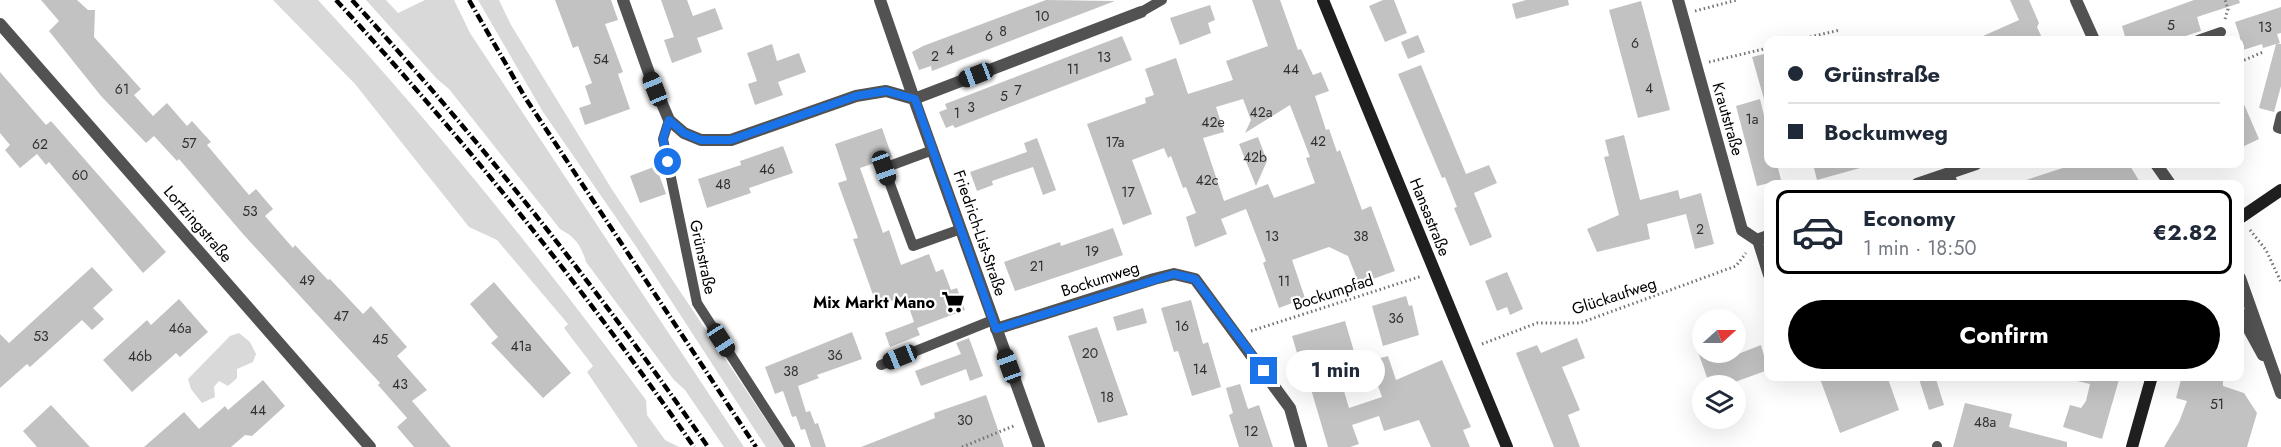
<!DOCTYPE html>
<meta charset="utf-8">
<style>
:root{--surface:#fff;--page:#f2f2f3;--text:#1f2937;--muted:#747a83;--line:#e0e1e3;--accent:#000}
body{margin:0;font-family:Jost,sans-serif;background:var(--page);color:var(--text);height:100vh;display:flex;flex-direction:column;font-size:22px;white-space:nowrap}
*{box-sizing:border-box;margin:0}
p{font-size:20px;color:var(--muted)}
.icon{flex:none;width:33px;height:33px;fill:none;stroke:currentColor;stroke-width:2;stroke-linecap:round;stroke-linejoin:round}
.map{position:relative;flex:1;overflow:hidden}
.sheet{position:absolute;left:1764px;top:180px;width:480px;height:201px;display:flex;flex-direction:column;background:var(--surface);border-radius:12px;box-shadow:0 6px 24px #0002}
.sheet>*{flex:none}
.hud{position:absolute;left:1764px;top:36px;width:480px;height:132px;border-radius:12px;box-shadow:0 6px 24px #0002;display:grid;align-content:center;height:132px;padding:0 24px;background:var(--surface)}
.needle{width:39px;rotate:69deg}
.controls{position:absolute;left:1692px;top:309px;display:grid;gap:12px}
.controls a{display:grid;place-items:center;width:54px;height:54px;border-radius:50%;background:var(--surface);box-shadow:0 6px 24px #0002;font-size:30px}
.end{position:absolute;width:27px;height:27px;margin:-14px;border:8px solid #1a73e8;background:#fff;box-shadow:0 0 0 3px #fff}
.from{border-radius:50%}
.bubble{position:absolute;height:42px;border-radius:21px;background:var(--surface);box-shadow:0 6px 24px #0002;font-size:20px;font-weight:700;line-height:42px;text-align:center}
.car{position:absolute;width:18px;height:36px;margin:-18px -9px;border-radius:8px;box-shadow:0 0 4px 2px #0007;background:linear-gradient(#222 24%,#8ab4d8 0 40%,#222 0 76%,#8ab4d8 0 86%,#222 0)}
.hud b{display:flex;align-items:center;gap:21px;height:57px;font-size:22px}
.hud b+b{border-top:2px solid var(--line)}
.hud i{width:15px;height:15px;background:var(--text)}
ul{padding:10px 0 0;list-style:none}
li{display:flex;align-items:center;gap:18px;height:84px;margin:0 12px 9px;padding:0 12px;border:3px solid transparent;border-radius:12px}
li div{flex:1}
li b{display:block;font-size:22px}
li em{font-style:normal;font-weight:700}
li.on{border-color:var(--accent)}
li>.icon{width:54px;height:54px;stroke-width:1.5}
.primary-button{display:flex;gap:12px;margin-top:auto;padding:12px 24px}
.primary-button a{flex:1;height:69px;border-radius:36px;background:var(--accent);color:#fff;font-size:24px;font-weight:700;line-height:69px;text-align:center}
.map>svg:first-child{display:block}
.green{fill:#d9d9d9}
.building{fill:#c2c2c2;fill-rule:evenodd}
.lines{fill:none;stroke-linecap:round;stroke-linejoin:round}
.path{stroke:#747474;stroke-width:3;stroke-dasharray:1.5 3;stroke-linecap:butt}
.lane{stroke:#525252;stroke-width:10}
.street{stroke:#525252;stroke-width:12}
.secondary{stroke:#1f1f1f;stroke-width:12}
.rail{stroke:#000;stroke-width:4.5;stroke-dasharray:9 3 1.5 3;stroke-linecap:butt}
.route{stroke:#1a73e8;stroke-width:8}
.labels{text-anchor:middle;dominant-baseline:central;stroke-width:4.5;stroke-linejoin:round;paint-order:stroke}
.number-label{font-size:14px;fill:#303030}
.street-label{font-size:16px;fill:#000;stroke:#fff}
.poi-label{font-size:16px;font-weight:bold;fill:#000;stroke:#fff;text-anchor:end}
</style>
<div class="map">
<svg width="2281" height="447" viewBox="0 0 2281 447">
<rect width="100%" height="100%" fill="#fff"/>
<path class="green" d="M273,0h45c118,127 225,261 328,400l1,15 18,25 14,7h-41l-51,-75 6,-6 -29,-38 4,-4 -71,-84 -28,-13 -114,-143z
M366,0h20l12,13 27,-13h29l16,33 274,414h-20l-39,-57 -11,-10 -88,-118c-5,-17 -11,-25 -26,-33l-111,-140 -12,-10z
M478,0h21l12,25 102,166 171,256h-18l-131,-202 -92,-133z
M239,333l11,9 6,12 -3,8 -16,7v9l-9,8 -9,-5 -5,6 1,10 -13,6 -11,-14 -3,-10 42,-43z"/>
<path class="building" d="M41,0h36l11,10h7l-1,27 47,52 -7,6 19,21 14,-13 20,23 5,-5 19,21 -4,3 42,50 7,-6 17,20 -8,7 28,32 2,-3 33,35 2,-1 33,35 8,-8 36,41 -10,9 30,34 -15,11 39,46h-37l-17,-20 10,-9 -29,-33 2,-2 -137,-149 -64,-75 -2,2 -23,-25 -8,7 -45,-47 -52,-65 10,-10z
M555,0h56l7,20 -13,4 18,48 -5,2 12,35 -45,16 -6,-17 12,-4 -6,-18 7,-3 -14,-37 -5,2z
M661,0h26l6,16 22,-8 8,21 -26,9 5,14 -30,11 -8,-23 10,-3z
M1046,0l69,1 -183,70 -1,-5 -12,4 -7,-18 11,-6z
M1252,0h28l18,50 3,-1 12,26 8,-3 8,19 -14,5 11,34 3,-1 8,23 3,-2 22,60 9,-4 24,65 -36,13 -11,-28 -19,-9 -37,13 13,38 -26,10 -16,-45 3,-2 -20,-52 -25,10 6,15 -32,13 -9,-30 10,-4 -10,-26 -3,1 -12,-32 -3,2 -4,-10 -32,12 20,54 -29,11 -36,-101 59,-21 -1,-5 9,-3 -9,-26 31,-11 12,36 45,-14 -7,-19 42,-15zM1243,99l8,21 -6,13 45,-28 20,52 -4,1 9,25 -41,15 -6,-14 -44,17 -21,-63 21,-6 -8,-25z
M1383,0h11l13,33 -22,9 -16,-36z
M1526,0h42l1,5 -53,14 -4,-15z
M2010,0h19l10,23 -2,4 6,13h-69l45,-20z
M2194,0h45l1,3 -43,14 4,14 -28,9h-47l-4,-14z
M1641,1l29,109 -32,8 -29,-108z
M1210,5l5,15 -7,3 3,10 -31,12 -10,-27z
M2281,7v26l-4,1 3,9 -3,1h4v42l-7,26 -15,-4 17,-64 -13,4 -1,-4 -22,7v-14l-5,-15z
M1418,35l7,17 -17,7 -7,-17z
M1122,36l10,24 -177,68 -2,-3 -7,3 -7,-16 8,-3 -2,-5z
M772,44l5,17 22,-8 7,19 -28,10 5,13 -28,10 -7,-21 9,-3 -10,-28z
M1768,53v46h-4l-12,-42z
M1421,65l45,109 23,-9 8,18 -23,10 18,44 -22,9 -16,-38 3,-1 -12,-30 -3,1 -44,-104z
M0,72l46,53 5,-4 115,131 -23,21 -94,-111 -3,3 -9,-11 -17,14 -15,-18 5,-5 -10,-12z
M2240,95l19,44 -19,9z
M1760,99l8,33v32h9l4,16 -24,6 -21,-80z
M882,128l10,29 -32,11 23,65 6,-3 12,35 28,-11 7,18 7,-3 8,21 6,-2 8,22 -48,18 3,7 -30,12 -5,-14 29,-11 -9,-26 -28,10 -24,-67 5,-1 -20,-55 9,-3 -12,-36z
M1624,135l16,65 38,-10 2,9 21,-6 13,51 -19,5 -9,-35 -39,10 3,15 -53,13 -10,-23 32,-14 -15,-58 5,-1 -4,-16z
M1258,137l9,24 -11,25 -17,-42z
M1037,138l19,52 -13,5 -10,-28 -41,14 1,4 -16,6 -7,-19 57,-20 -3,-9z
M783,146l10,27 -44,15 2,5 -44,15 -9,-29 43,-14 -1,-4z
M1813,164h46l1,4 -43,12z
M2075,164h54l12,20h-121v-2z
M656,166l10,28 -26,9 -10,-27z
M1113,228l10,27 -108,36 -11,-29 56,-20 1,4z
M92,267l21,23 -20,18 11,11 -12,11 -10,-10 -52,47 -3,-3 -27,24v-54l9,9z
M1507,272l16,37 -13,6 -3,-8 -10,4 -12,-30z
M494,282l77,91 -28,25 -52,-55 7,-6 -28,-33z
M1406,296l3,10 3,-1 7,30 -36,11 -11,-40z
M179,299l29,33 -28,25 -4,-4 -44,39 -29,-32 44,-40 4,5z
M1191,300l12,44 5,-2 13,45 -29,9 -14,-45 -4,1 -13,-44z
M1143,308l4,15 -30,8 -4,-14z
M1345,321l13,44 -20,6 11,37 33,-11 -13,-36 19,-5 8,24 46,-20 29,67 -8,3 7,17h-39l-12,-27 -35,11 -5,-15 -27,9 7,19 -9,3h-22l-20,-68 -3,1 -13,-44z
M1097,327l31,88 -30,8 -30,-87z
M852,332l10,27 -45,16 2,3 -21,8 8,26 4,-1 5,13 3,-1 8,24h-15l-6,-18 -4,1 -5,-14 -4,1 -9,-26 -8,3 -10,-27z
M969,338l14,38 -13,5 -4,-12 -45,17 -6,-15 46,-17 -5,-11z
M1577,338l8,20 -23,9 18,43 -12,5 12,32h-26l-38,-94 21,-8 4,8z
M1761,345l7,25 -33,12 1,4h-26l-12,-34h28l2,6z
M1819,376h68l12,34 -59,23z
M1918,376h17l9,29 -15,5z
M2078,376h42l-18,63 -39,-12 7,-22 11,3 5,-7 4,-17 -13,-3z
M2182,376h41v10l21,7 13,20 -10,34h-83l15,-25 8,-21 -11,-3z
M263,380l22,26 -33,30 -7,-1 -14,12h-87l40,-35 15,17 26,-23 3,4z
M1240,384l8,25 11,-4 14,42h-34l-10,-32 4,-2 -7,-25z
M986,395l18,52h-143l74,-29 -1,-5z
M1965,403l47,11 -3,13 58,15v5h-114z
M51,405l39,42h-53l-14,-16z"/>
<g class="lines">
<path class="path" d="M1695,11l42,-11
M2225,19l3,-10 -3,-9
M1797,40l43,-10
M1709,62l59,-14
M2240,62l23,-10
M2250,230l16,20 15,32
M1251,331l171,-55
M1482,344l55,-21h43l156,-57 10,-13
M962,447l54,-22"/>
<path class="lane" d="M1141,12l21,-12
M2198,40l23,-8
M2281,116l-3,12 3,1
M669,120l-6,19 34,164 93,144
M933,150l-49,18 29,78 48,-17
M1949,173l4,11
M1757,240l11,35
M881,365l112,-45
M1937,447v-1"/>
<path class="street" d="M623,0l26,73 20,47 15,13 17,7h30l125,-44 30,-5 28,8 125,348
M880,0l34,99 227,-87
M1678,0l64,230 15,10 11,-4
M2076,0l18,40
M0,24l370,423
M2156,164l14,20
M1917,184l59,-20
M2240,278l41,115
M2240,313l23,42
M996,329l158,-50 20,-5 21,5 95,129 11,39"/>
<path class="secondary" d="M1323,0l184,447
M2240,218l41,-28
M2132,447l20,-71"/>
<path class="rail" d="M336,0c130,141 249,290 358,447
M352,0c129,141 247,290 356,447
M469,0l57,99 230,348"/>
</g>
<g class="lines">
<path class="route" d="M668,162l-5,-23 6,-19 15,13 17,7h30l125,-44 30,-5 29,8 81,230 178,-55 21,5 69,92"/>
</g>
<defs>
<g id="supermarket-bare" transform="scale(1.8)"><path d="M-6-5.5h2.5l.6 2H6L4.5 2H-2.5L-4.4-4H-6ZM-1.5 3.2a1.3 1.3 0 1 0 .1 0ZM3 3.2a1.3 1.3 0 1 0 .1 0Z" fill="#000" stroke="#fff" stroke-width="2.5" paint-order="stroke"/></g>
</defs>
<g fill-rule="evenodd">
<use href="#supermarket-bare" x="953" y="302"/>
</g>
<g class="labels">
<g class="number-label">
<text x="1042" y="16">10</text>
<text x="2171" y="25">5</text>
<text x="2265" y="27">13</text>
<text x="1003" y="31">8</text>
<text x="989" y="36">6</text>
<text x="1635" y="43">6</text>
<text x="950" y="50">4</text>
<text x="935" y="56">2</text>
<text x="1104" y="57">13</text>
<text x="601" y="59">54</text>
<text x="1073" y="69">11</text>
<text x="1291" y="69">44</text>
<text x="1649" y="88">4</text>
<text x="122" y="89">61</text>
<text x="1018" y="90">7</text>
<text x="1004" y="96">5</text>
<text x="971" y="107">3</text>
<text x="1261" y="112">42a</text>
<text x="957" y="113">1</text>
<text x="1752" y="119">1a</text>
<text x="1213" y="122">42e</text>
<text x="1318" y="141">42</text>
<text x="1115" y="142">17a</text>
<text x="189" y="143">57</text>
<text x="40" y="144">62</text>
<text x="1255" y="157">42b</text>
<text x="767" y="169">46</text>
<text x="80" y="175">60</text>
<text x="1207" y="180">42c</text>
<text x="723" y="184">48</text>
<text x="1128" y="192">17</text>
<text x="250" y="211">53</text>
<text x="1700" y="229">2</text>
<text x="1272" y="236">13</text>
<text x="1361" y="236">38</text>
<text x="1092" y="251">19</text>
<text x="1037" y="266">21</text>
<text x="307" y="280">49</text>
<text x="1284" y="281">11</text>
<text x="341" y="316">47</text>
<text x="1396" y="318">36</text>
<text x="1182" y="326">16</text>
<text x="180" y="328">46a</text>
<text x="41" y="336">53</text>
<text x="380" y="339">45</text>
<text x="521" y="346">41a</text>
<text x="1090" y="353">20</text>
<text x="835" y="355">36</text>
<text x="140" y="356">46b</text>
<text x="1200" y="369">14</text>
<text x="791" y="371">38</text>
<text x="400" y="384">43</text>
<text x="1107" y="397">18</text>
<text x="2217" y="404">51</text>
<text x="258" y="410">44</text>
<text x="965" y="420">30</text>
<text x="1985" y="422">48a</text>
<text x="1251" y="431">12</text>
</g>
<g class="street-label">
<text transform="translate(1728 119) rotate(74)">Krautstraße</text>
<text transform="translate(1430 217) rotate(68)">Hansastraße</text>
<text transform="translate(198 224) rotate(49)">Lortzingstraße</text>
<text transform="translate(980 233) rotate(71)">Friedrich-List-Straße</text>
<text transform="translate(703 257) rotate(78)">Grünstraße</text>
<text transform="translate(1100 279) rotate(-18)">Bockumweg</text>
<text transform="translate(1333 292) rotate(-18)">Bockumpfad</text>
<text transform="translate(1614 296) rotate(-18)">Glückaufweg</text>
</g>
<g class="poi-label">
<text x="935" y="302">Mix Markt Mano</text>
</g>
</g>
</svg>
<div class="controls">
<a><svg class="needle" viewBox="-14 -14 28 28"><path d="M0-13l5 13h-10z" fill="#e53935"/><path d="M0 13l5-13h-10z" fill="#747a83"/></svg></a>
<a><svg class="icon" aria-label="layers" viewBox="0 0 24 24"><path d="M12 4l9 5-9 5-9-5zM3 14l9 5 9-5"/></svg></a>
</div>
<i class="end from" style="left:668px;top:162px"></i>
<i class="end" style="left:1264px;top:371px"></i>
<div class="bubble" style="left:1286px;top:350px;width:99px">1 min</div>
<i class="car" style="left:976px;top:75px;rotate:249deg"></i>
<i class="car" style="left:655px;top:89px;rotate:338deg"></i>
<i class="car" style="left:884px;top:168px;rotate:160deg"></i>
<i class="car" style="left:721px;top:340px;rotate:147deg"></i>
<i class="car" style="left:900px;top:357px;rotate:248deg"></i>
<i class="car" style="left:1009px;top:366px;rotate:340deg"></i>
<div class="hud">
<b><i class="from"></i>Grünstraße</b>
<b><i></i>Bockumweg</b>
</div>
<section class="sheet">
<ul>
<li class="on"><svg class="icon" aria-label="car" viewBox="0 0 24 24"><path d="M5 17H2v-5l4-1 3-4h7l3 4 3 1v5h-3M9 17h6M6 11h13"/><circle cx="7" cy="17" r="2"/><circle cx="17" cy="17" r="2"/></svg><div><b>Economy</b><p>1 min · 18:50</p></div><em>€2.82</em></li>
</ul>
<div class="primary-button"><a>Confirm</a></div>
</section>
</div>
